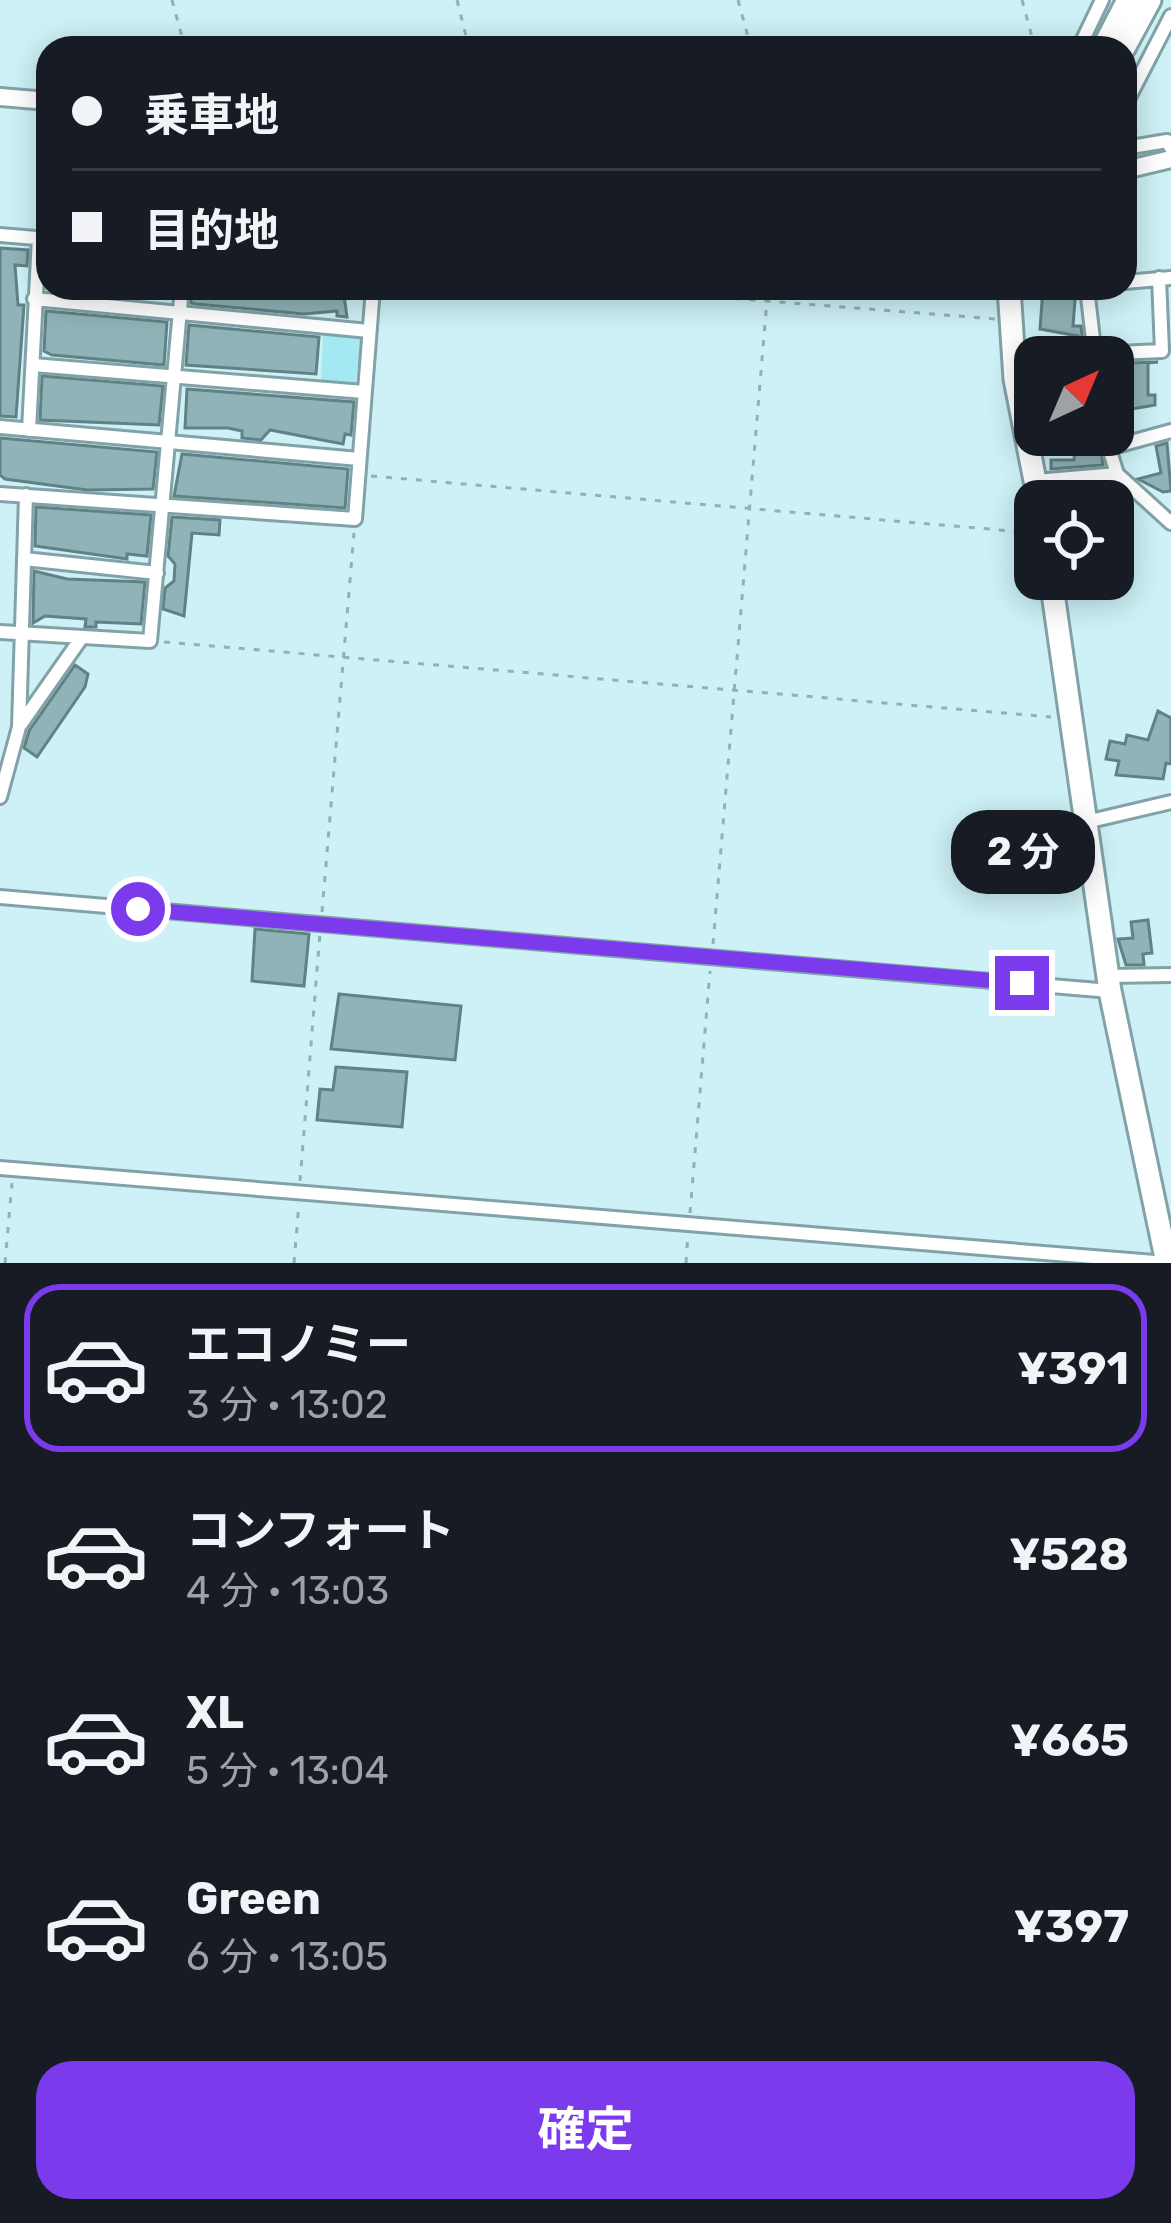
<!DOCTYPE html>
<html lang="ja">
<meta charset="utf-8">
<style>
:root{--surface:#171b24;--page:#20242c;--text:#f1f3f6;--muted:#9ea1a6;--line:#363941;--accent:#7c3aed}
body{margin:0;font-family:Rubik,"Noto Sans JP",sans-serif;background:var(--page);color:var(--text);height:100vh;display:flex;flex-direction:column;font-size:45px;white-space:nowrap}
*{box-sizing:border-box;margin:0}
p{font-size:39px;color:var(--muted)}
.icon{flex:none;width:66px;height:66px;fill:none;stroke:currentColor;stroke-width:2;stroke-linecap:round;stroke-linejoin:round}
.map{position:relative;height:1263px;overflow:hidden}
.details{display:flex;flex-direction:column;background:var(--surface);flex:1}
.details>*{flex:none}
.guide{position:absolute;left:36px;top:36px;width:1101px;height:264px;border-radius:36px;box-shadow:0 6px 30px #0003;display:grid;align-content:center;height:264px;padding:0 36px;background:var(--surface)}
.needle{width:78px;rotate:44deg}
.tools{position:absolute;left:1014px;top:336px;display:grid;gap:24px}
.tools a{display:grid;place-items:center;width:120px;height:120px;border-radius:24px;background:var(--surface);box-shadow:0 6px 30px #0003;font-size:60px}
.end{position:absolute;width:54px;height:54px;margin:-27px;border:15px solid #7c3aed;background:#fff;box-shadow:0 0 0 6px #fff}
.from{border-radius:50%}
.bubble{position:absolute;height:84px;border-radius:36px;background:var(--surface);box-shadow:0 6px 30px #0003;font-size:39px;font-weight:700;line-height:84px;text-align:center}
.guide b{display:flex;align-items:center;gap:42px;height:114px;font-size:45px}
.guide b+b{border-top:3px solid var(--line)}
.guide i{width:30px;height:30px;background:var(--text)}
ul{padding:21px 0 0;list-style:none}
li{display:flex;align-items:center;gap:36px;height:168px;margin:0 24px 18px;padding:0 12px;border:6px solid transparent;border-radius:36px}
li div{flex:1}
li b{display:block;font-size:45px}
li em{font-style:normal;font-weight:700}
li.current{border-color:var(--accent)}
li>.icon{width:108px;height:108px;stroke-width:1.5}
.action{display:flex;gap:24px;margin-top:auto;padding:24px 36px}
.action a{flex:1;height:138px;border-radius:36px;background:var(--accent);color:#fff;font-size:48px;font-weight:700;line-height:138px;text-align:center}
.map>svg:first-child{display:block}
.green{fill:#a4e9f1}
.building{fill:#90b3b7;stroke:#608185;stroke-width:3}
.lines{fill:none;stroke-linecap:round;stroke-linejoin:round}
.minor-casing{stroke:#81a3a8;stroke-width:18}
.tertiary-casing{stroke:#81a3a8;stroke-width:22}
.primary-casing{stroke:#81a3a8;stroke-width:27}
.path{stroke:#93b0b5;stroke-width:3;stroke-dasharray:6 9;stroke-linecap:butt}
.minor{stroke:#fff;stroke-width:12}
.tertiary{stroke:#fff;stroke-width:16}
.primary{stroke:#fff;stroke-width:21}
.route{stroke:#7c3aed;stroke-width:15}
</style>
<div class="map">
<svg width="1171" height="1263" viewBox="0 0 1171 1263">
<rect width="100%" height="100%" fill="#cdf1f6"/>
<path class="green" d="M323,333l39,6 -7,45 -34,-4z"/>
<path class="building" d="M0,248l28,2 -1,16 -12,-1 3,40h6l-8,112 -16,-1z
M192,288h151l4,29 -10,-1v-5l-33,3 -108,-10 -5,-1z
M1043,288h33l-3,38h8l3,25 -6,1v-16l-38,-7z
M46,311l121,11 -3,43 -112,-10 -8,-4z
M189,325l130,12 -3,37 -130,-9z
M1158,362l-10,1v32h7v10l-23,4v-6l-19,-2v-21h12l-1,-15 7,-2z
M42,376l121,10 -4,39 -119,-5z
M187,389l167,13 -3,33 -6,-1 -2,10 -73,-14 -9,10 -19,-2v-7l-14,-3h-43z
M1076,435h23l4,30 -52,4v-9h23z
M0,438l157,14 -4,37 -66,1 -82,-11 -5,-4z
M1167,443l4,48 -8,1 -25,-13 23,-6 -5,-27z
M182,454l166,15 -3,39 -171,-12z
M36,507l115,8 -4,41 -20,-2v5l-92,-13z
M172,517l48,3 -1,15 -27,-2 -8,83 -21,-7 2,-21 9,-7 1,-17 -7,-8z
M34,571l33,8 78,3 -4,42 -45,-2v5h-11l1,-8 -41,-3 -12,7z
M75,665l13,9 -3,13 -48,70 -13,-9 5,-17z
M1158,711l13,7v46l-5,-1 -3,16 -47,-4 3,-14 -13,-2 4,-18 15,3 2,-9 21,5z
M1148,920l4,33 -9,1 1,11h-18l-8,-26 15,-1 -2,-16z
M255,929l54,5 -5,52 -52,-5z
M339,994l122,12 -6,54 -124,-11z
M336,1067l71,5 -5,55 -85,-7 3,-31 13,1z"/>
<g class="lines">
<g class="minor-casing">
<path id="minor" d="M1079,48l23,-48
M1125,105l46,-89
M1125,148l42,-7 4,7
M0,235l48,4
M1125,282l46,-4
M1087,288l8,69
M34,299l335,32
M1095,354l67,-3 -3,-73
M33,365l331,27
M0,427l359,32
M29,430l10,-192
M1117,474l54,49
M1036,481l81,-7 -8,-26 62,-17
M0,494l355,25 18,-231
M24,559l133,14
M0,632l150,9 32,-353
M21,724l61,-87
M0,797l19,-70 7,-232
M1086,822l85,-20
M0,897l1110,94
M1108,976l63,-1
M0,1168l1167,95"/>
</g>
<g class="tertiary-casing">
<path id="tertiary" d="M0,97l48,4
M1125,170l46,-11"/>
</g>
<g class="primary-casing">
<path id="primary" d="M1103,48l25,-48
M1124,48l26,-48
M1009,288l6,91 24,122
M1051,579l59,412 57,272"/>
</g>
<path class="path" d="M172,0l13,48
M457,0l12,48
M738,0l13,48
M1022,0l13,48
M600,288l396,31
M371,476l664,57
M164,642l887,75
M322,912l32,-379
M713,944l55,-656
M300,1181l20,-248
M690,1213l20,-242
M5,1263l7,-80
M294,1263l5,-60
M686,1263l2,-29"/>
<use href="#minor" class="minor"/>
<use href="#tertiary" class="tertiary"/>
<use href="#primary" class="primary"/>
</g>
<g class="lines">
<path class="route" d="M138,909l884,74"/>
</g>
</svg>
<div class="tools">
<a><svg class="needle" viewBox="-14 -14 28 28"><path d="M0-13l5 13h-10z" fill="#e53935"/><path d="M0 13l5-13h-10z" fill="#9ea1a6"/></svg></a>
<a><svg class="icon" aria-label="locate" viewBox="0 0 24 24"><circle cx="12" cy="12" r="6"/><path d="M12 2v4M12 18v4M2 12h4M18 12h4"/></svg></a>
</div>
<i class="end from" style="left:138px;top:909px"></i>
<i class="end" style="left:1022px;top:983px"></i>
<div class="bubble" style="left:951px;top:810px;width:144px">2 分</div>
<div class="guide">
<b><i class="from"></i>乗車地</b>
<b><i></i>目的地</b>
</div>
</div>
<section class="details">
<ul>
<li class="current"><svg class="icon" aria-label="car" viewBox="0 0 24 24"><path d="M5 17H2v-5l4-1 3-4h7l3 4 3 1v5h-3M9 17h6M6 11h13"/><circle cx="7" cy="17" r="2"/><circle cx="17" cy="17" r="2"/></svg><div><b>エコノミー</b><p>3 分 · 13:02</p></div><em>¥391</em></li>
<li><svg class="icon" aria-label="car" viewBox="0 0 24 24"><path d="M5 17H2v-5l4-1 3-4h7l3 4 3 1v5h-3M9 17h6M6 11h13"/><circle cx="7" cy="17" r="2"/><circle cx="17" cy="17" r="2"/></svg><div><b>コンフォート</b><p>4 分 · 13:03</p></div><em>¥528</em></li>
<li><svg class="icon" aria-label="car" viewBox="0 0 24 24"><path d="M5 17H2v-5l4-1 3-4h7l3 4 3 1v5h-3M9 17h6M6 11h13"/><circle cx="7" cy="17" r="2"/><circle cx="17" cy="17" r="2"/></svg><div><b>XL</b><p>5 分 · 13:04</p></div><em>¥665</em></li>
<li><svg class="icon" aria-label="car" viewBox="0 0 24 24"><path d="M5 17H2v-5l4-1 3-4h7l3 4 3 1v5h-3M9 17h6M6 11h13"/><circle cx="7" cy="17" r="2"/><circle cx="17" cy="17" r="2"/></svg><div><b>Green</b><p>6 分 · 13:05</p></div><em>¥397</em></li>
</ul>
<div class="action"><a>確定</a></div>
</section>
